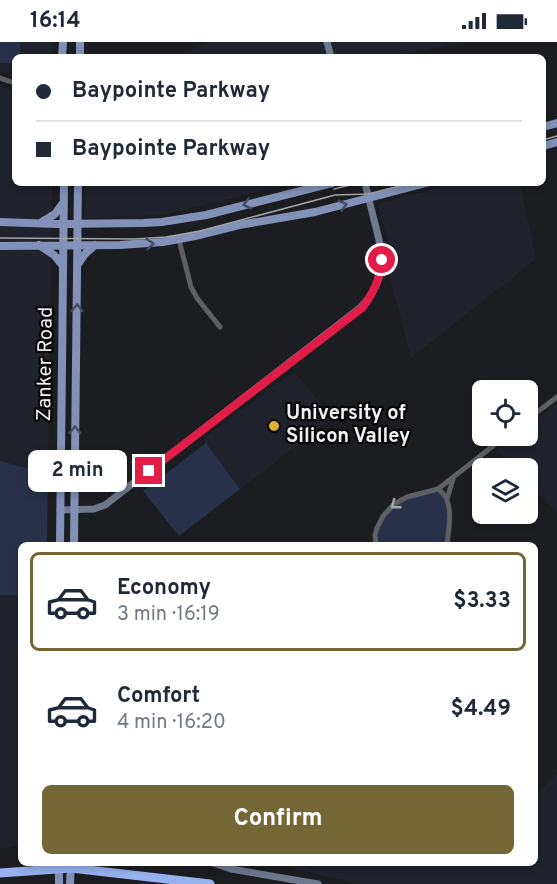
<!DOCTYPE html>
<meta charset="utf-8">
<style>
:root{--surface:#fff;--page:#f2f2f3;--text:#1f2937;--muted:#747a83;--line:#e0e1e3;--accent:#756636}
body{margin:0;font-family:Overpass,sans-serif;background:var(--page);color:var(--text);height:100vh;display:flex;flex-direction:column;font-size:22px;white-space:nowrap}
*{box-sizing:border-box;margin:0}
p{font-size:20px;color:var(--muted)}
.icon{flex:none;width:33px;height:33px;fill:none;stroke:currentColor;stroke-width:2;stroke-linecap:round;stroke-linejoin:round}
.map{position:relative;flex:1;overflow:hidden}
.panel{position:absolute;left:18px;top:500px;width:520px;height:324px;display:flex;flex-direction:column;background:var(--surface);border-radius:9px;box-shadow:0 3px 9px #0003}
.panel>*{flex:none}
.guide{position:absolute;left:12px;top:12px;width:534px;height:132px;border-radius:9px;box-shadow:0 3px 9px #0003;display:grid;align-content:center;height:132px;padding:0 24px;background:var(--surface)}
.controls{position:absolute;left:472px;top:338px;display:grid;gap:12px}
.controls a{display:grid;place-items:center;width:66px;height:66px;border-radius:9px;background:var(--surface);box-shadow:0 3px 9px #0003;font-size:30px}
.end{position:absolute;width:27px;height:27px;margin:-14px;border:8px solid #e11d48;background:#fff;box-shadow:0 0 0 3px #fff}
.from{border-radius:50%}
.bubble{position:absolute;height:42px;border-radius:9px;background:var(--surface);box-shadow:0 3px 9px #0003;font-size:20px;font-weight:700;line-height:42px;text-align:center}
.guide b{display:flex;align-items:center;gap:21px;height:57px;font-size:22px}
.guide b+b{border-top:2px solid var(--line)}
.guide i{width:15px;height:15px;background:var(--text)}
ul{padding:10px 0 0;list-style:none}
li{display:flex;align-items:center;gap:18px;height:99px;margin:0 12px 9px;padding:0 12px;border:3px solid transparent;border-radius:9px}
li div{flex:1}
li b{display:block;font-size:22px}
li em{font-style:normal;font-weight:700}
li.active{border-color:var(--accent)}
li>.icon{width:54px;height:54px;stroke-width:1.5}
.action{display:flex;gap:12px;margin-top:auto;padding:12px 24px}
.action a{flex:1;height:69px;border-radius:9px;background:var(--accent);color:#fff;font-size:24px;font-weight:700;line-height:69px;text-align:center}
.status{display:flex;justify-content:space-between;align-items:center;height:42px;padding:0 30px;background:var(--surface);direction:ltr}
.status svg{height:16px;fill:currentColor}
.map>svg:first-child{display:block}
.built{fill:#20232c}
.green{fill:#27314a}
.lines{fill:none;stroke-linecap:round;stroke-linejoin:round}
.street{stroke:#5e6064;stroke-width:5}
.secondary{stroke:#6f798e;stroke-width:7}
.primary{stroke:#8191b8;stroke-width:8}
.highway{stroke:#98b2f0;stroke-width:9}
.tram{stroke:#a4a5a8;stroke-width:1.5}
.oneway{stroke:#444c60}
.oneway2{stroke:#a6a8ab}
.route{stroke:#e11d48;stroke-width:8}
.poi-dot{fill:#dfb034;stroke:#070708;stroke-width:2}
.labels{text-anchor:middle;dominant-baseline:central;stroke-width:4.5;stroke-linejoin:round;paint-order:stroke}
.street-label{font-size:20px;fill:#eff0f2;stroke:#070708}
.poi-label{font-size:20px;font-weight:bold;fill:#eff0f2;stroke:#070708;text-anchor:start}
</style>
<div class="status"><b>16:14</b><svg viewBox="0 0 49 12"><path d="M0 12V9h3v3zM5 12V6h3v6zM10 12V3h3v9zM15 12V0h3v12zM26 1h20v11H26zM47 4h2v5h-2z"/></svg></div>
<div class="map">
<svg width="557" height="842" viewBox="0 0 557 842">
<rect width="100%" height="100%" fill="#1b1d20"/>
<path class="built" d="M0,0h53l-1,15h-37v20h-1l-14,-6z
M210,0h260l-85,15h-213z
M0,43l12,5h3v93h37l-5,361h-26v301l-21,4z
M85,141h210l-133,32 -77,3z
M453,141h67l16,76 -125,99 -23,-88 1,-24 -10,-38v-3l3,-2z
M294,329l38,47 -92,71 -37,-50z
M557,361v110l-29,-30v-15h-15l-17,-18 20,-15h12v-9z
M557,732v110h-199l-87,-21 265,-1v-67z"/>
<path class="green" d="M0,0h20v15h-5v6h-15z
M206,401l34,46 -61,47 -36,-45z
M0,419l48,13 -1,70h-26v51h-21z
M437,449c15,10 10,38 8,53h-67c-3,-39 29,-45 59,-53z"/>
<g class="lines">
<path class="street" d="M0,36l15,5
M179,198l12,47 6,11 23,29
M528,377l29,-22
M438,447c17,11 11,38 9,55
M447,457l6,-20
M376,502l-1,-9 2,-7 6,-12 11,-12 13,-7 31,-8 69,-54"/>
<path class="secondary" d="M327,0l4,15
M60,468l34,-1 11,-4 256,-198c27,-29 23,-51 13,-87 -3,-12 -6,-25 -9,-37
M210,820l21,7 87,15"/>
<path class="primary" d="M62,15l1,-15
M80,15v-15
M543,85l14,-4
M543,104l14,-4
M0,180l57,2 86,-1 19,-1 44,-7 126,-32
M42,180l13,-8 8,-11
M39,203l15,10 9,11
M0,204l120,-1 43,-3 32,-6 44,-11 76,-13 111,-29
M78,222l7,-10 10,-9
M60,502l4,-361
M74,502l4,-361
M59,820v22
M70,842l1,-22"/>
<path class="highway" d="M0,831l71,-5 139,16"/>
<path class="tram" d="M543,98l14,-4
M334,147l24,-6
M0,196l135,1 31,-2 34,-6 135,-36 33,-1 43,-11"/>
</g>
<defs><path id="oneway-chevron" d="M-2-3.5L2.5 0L-2 3.5" fill="none" stroke-width="1.6" stroke-linecap="round" stroke-linejoin="round" transform="scale(1.5)"/></defs>
<g class="oneway">
<use href="#oneway-chevron" transform="translate(247 162) rotate(166)"/>
<use href="#oneway-chevron" transform="translate(343 163) rotate(-15)"/>
<use href="#oneway-chevron" transform="translate(150 202) rotate(-5)"/>
<use href="#oneway-chevron" transform="translate(77 266) rotate(-89)"/>
<use href="#oneway-chevron" transform="translate(75 388) rotate(-90)"/>
</g>
<use class="oneway2" href="#oneway-chevron" transform="translate(395 463) rotate(142)"/>
<g class="lines">
<path class="route" d="M149,429l213,-163c12,-15 18,-29 20,-48"/>
</g>
<circle class="poi-dot" cx="274" cy="384" r="6"/>
<g class="labels">
<g class="street-label">
<text transform="translate(46 322) rotate(-89)">Zanker Road</text>
</g>
<g class="poi-label">
<text x="286" y="372">University of<tspan x="286" dy="23">Silicon Valley</tspan></text>
</g>
</g>
</svg>
<div class="controls">
<a><svg class="icon" aria-label="locate" viewBox="0 0 24 24"><circle cx="12" cy="12" r="6"/><path d="M12 2v4M12 18v4M2 12h4M18 12h4"/></svg></a>
<a><svg class="icon" aria-label="layers" viewBox="0 0 24 24"><path d="M12 4l9 5-9 5-9-5zM3 14l9 5 9-5"/></svg></a>
</div>
<i class="end from" style="left:382px;top:218px"></i>
<i class="end" style="left:149px;top:429px"></i>
<div class="bubble" style="left:28px;top:408px;width:99px">2 min</div>
<div class="guide">
<b><i class="from"></i>Baypointe Parkway</b>
<b><i></i>Baypointe Parkway</b>
</div>
<section class="panel">
<ul>
<li class="active"><svg class="icon" aria-label="car" viewBox="0 0 24 24"><path d="M5 17H2v-5l4-1 3-4h7l3 4 3 1v5h-3M9 17h6M6 11h13"/><circle cx="7" cy="17" r="2"/><circle cx="17" cy="17" r="2"/></svg><div><b>Economy</b><p>3 min · 16:19</p></div><em>$3.33</em></li>
<li><svg class="icon" aria-label="car" viewBox="0 0 24 24"><path d="M5 17H2v-5l4-1 3-4h7l3 4 3 1v5h-3M9 17h6M6 11h13"/><circle cx="7" cy="17" r="2"/><circle cx="17" cy="17" r="2"/></svg><div><b>Comfort</b><p>4 min · 16:20</p></div><em>$4.49</em></li>
</ul>
<div class="action"><a>Confirm</a></div>
</section>
</div>
